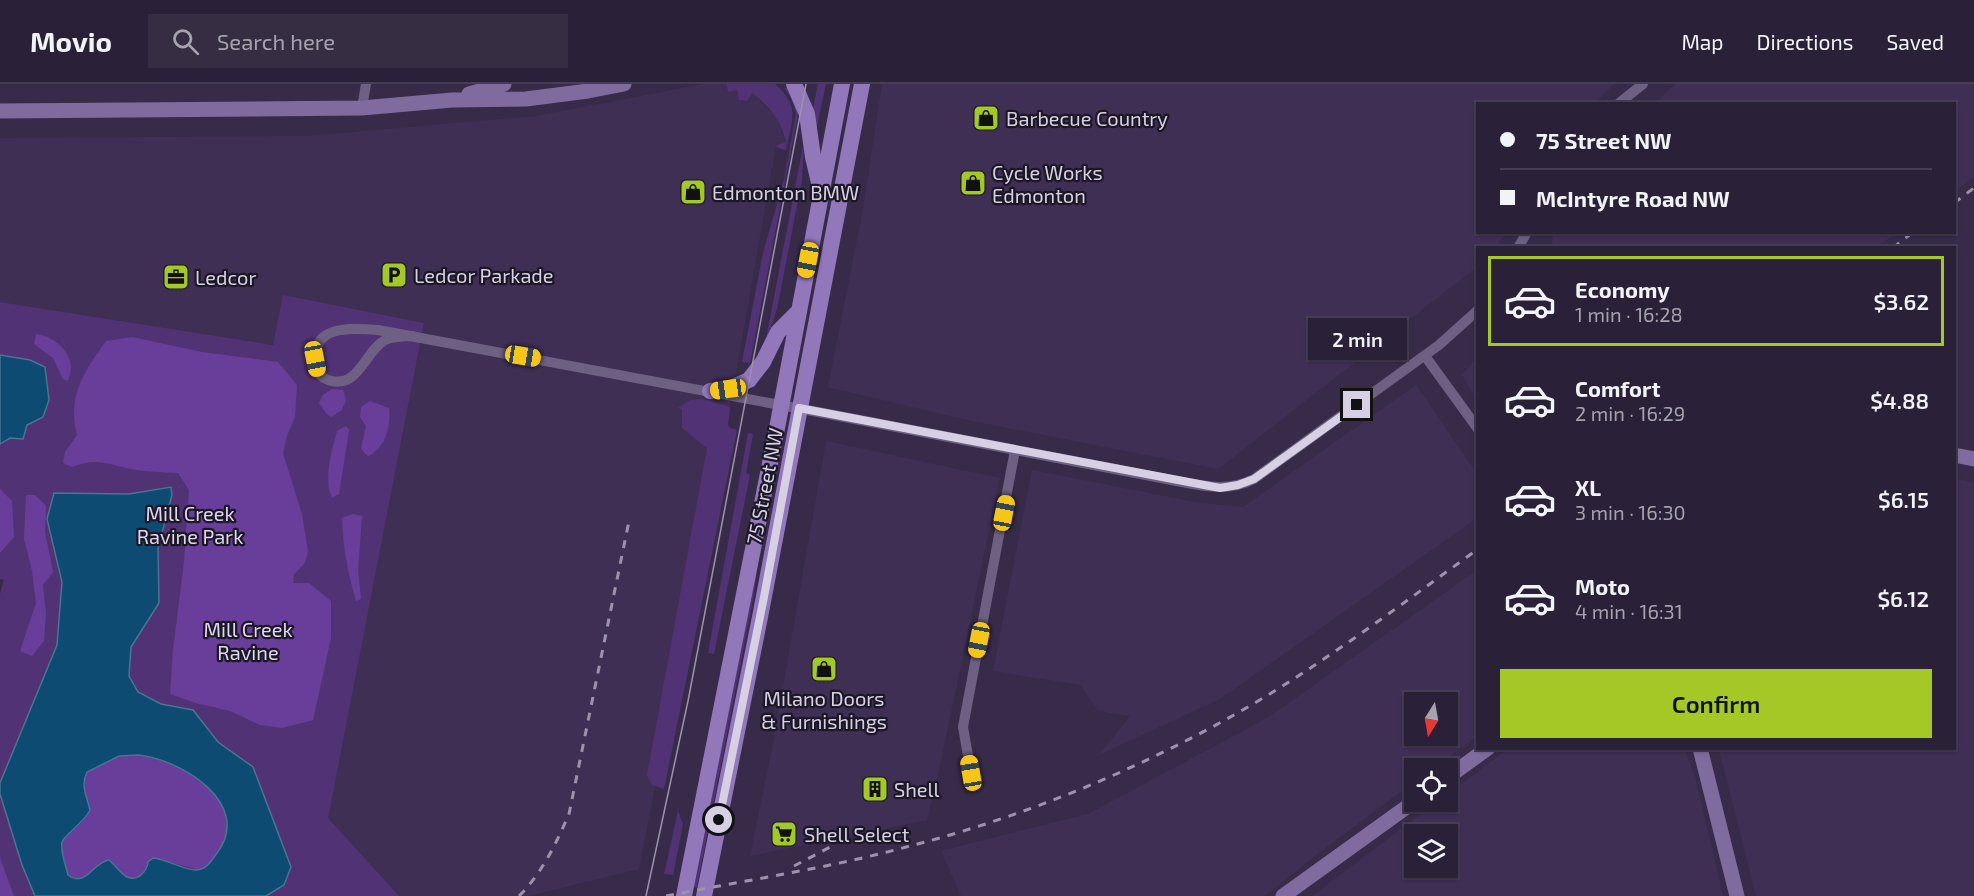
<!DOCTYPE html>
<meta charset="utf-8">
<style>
:root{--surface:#2a2038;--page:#362d43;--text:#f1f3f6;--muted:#a5a3ae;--line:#463e53;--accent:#a4c825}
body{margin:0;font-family:"Exo 2",sans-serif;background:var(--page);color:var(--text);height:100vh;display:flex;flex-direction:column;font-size:22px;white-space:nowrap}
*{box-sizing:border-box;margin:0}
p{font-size:20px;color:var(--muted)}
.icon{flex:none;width:33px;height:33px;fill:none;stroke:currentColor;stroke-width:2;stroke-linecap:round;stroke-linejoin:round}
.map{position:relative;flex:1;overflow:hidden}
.details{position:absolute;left:1476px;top:162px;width:480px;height:504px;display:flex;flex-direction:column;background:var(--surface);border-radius:0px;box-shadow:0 2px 4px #0004,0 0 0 2px var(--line)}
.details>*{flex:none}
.banner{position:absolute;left:1476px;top:18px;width:480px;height:132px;border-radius:0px;box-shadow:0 2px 4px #0004,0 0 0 2px var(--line);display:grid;align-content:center;height:132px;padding:0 24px;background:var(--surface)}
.needle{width:39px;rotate:191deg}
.buttons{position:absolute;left:1404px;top:608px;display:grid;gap:12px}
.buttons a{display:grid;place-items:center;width:54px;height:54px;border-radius:0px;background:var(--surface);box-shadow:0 2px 4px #0004,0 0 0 2px var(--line);font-size:30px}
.end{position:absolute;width:27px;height:27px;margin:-14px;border:8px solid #d7d0e4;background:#111;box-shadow:0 0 0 3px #111}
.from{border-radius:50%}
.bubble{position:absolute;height:42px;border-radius:0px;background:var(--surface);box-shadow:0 2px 4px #0004,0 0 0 2px var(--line);font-size:20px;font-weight:600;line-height:42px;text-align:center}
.car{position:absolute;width:18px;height:36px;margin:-18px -9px;border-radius:8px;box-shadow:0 0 4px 2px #0007;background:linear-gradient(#f5c518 24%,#345 0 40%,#f5c518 0 76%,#345 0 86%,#f5c518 0)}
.banner b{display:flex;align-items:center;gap:21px;height:57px;font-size:22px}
.banner b+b{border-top:2px solid var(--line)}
.banner i{width:15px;height:15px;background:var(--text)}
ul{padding:10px 0 0;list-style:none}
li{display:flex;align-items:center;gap:18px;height:90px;margin:0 12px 9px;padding:0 12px;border:3px solid transparent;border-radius:0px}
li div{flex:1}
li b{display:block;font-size:22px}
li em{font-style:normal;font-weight:600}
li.current{border-color:var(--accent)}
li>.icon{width:54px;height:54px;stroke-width:1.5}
.button{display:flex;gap:12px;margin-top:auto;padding:12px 24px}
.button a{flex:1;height:69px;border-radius:0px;background:var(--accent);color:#111;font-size:24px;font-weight:600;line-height:69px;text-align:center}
header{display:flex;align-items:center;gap:36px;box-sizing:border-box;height:84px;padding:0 30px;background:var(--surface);border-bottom:2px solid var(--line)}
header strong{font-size:28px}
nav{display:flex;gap:33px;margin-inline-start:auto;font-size:21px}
.search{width:420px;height:54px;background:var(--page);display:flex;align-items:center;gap:15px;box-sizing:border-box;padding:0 21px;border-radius:0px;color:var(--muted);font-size:22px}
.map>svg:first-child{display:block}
.built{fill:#3f2f55;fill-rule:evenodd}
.green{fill:#513375}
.forest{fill:#693e9a}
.water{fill:#0e4b72;stroke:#4a7394;stroke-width:1.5;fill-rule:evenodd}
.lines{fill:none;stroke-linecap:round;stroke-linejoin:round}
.street{stroke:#6d6083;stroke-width:10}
.secondary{stroke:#806b9e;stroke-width:15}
.primary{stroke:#9277ba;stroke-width:16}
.tram{stroke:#9c93ab;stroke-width:1.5}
.rail{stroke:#9c93ab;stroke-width:3;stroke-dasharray:8 8;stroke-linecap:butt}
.route{stroke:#d7d0e4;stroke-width:8}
.labels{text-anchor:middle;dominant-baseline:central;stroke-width:4.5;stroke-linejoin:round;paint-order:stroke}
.poi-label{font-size:20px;fill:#d7d0e4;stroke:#1c1725;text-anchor:start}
.street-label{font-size:20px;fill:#d7d0e4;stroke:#1c1725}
.park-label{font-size:20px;fill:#dfd6ef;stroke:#1c1725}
</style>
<header>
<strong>Movio</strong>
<div class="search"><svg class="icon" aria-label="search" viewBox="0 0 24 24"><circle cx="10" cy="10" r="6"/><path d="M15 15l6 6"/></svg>Search here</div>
<nav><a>Map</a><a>Directions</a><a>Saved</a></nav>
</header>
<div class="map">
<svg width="1974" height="812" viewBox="0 0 1974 812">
<rect width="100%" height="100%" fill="#382b4a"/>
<path class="built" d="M704,0h22l2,8 9,-2 15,3 24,23 10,27 -10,3 -42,238 -95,485 -110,27h-130l-72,-78 97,-495 -141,-27 -9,49 -274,-43v-164l308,-2 228,-20z
M882,0h732l-19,19 -117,1v128l27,1 -9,14 -18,1 -1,19 -259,202 -251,-49 -139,-33 35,-178z
M1675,0h299v93l-19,14 -1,-87 -299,-1z
M1553,148h343v1l-21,15h-323z
M1477,273v43l-15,-25z
M1416,301l61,89v44l-257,181 -121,56 31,-39 -32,-5 -17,-26 -88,-14 39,-201 168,33 43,4z
M826,357l174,37 -62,297 -11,45 -177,36 23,-112z
M1955,395l19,3v414h-218l-37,-147 235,-1z
M1477,486v166l-43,32h-20v14l-93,69 -56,45h-304l-20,-45 147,-37 181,-97zM1414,618h34v33h-34z
M1508,665h177l11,31 27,116h-411l126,-95h10v-7zM1414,750h34v33h-34z"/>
<path class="green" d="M726,0h49c26,22 17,37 11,66l-10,-3 1,-2 9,-3c-5,-22 -16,-35 -34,-49l-5,8 -8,-1 -2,-10 -9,2z
M818,0h8l-10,47 -3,-23z
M786,3l13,22 -49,254 -8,-1 21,-109 21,-73 12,-67 -5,-15 -6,-9z
M804,57l-2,39 -25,129 -12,35z
M283,211l141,28 -96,495 71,78h-399v-302l4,-14 -4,-1v-277l273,43z
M702,315l28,8 -2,18 2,3 7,2 -73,359 -12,-4 -5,-10 60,-327 -25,-20v-19l-4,-1 12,-8z
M748,349l5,1 -7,39 4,2 -36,179 -6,-1z
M760,464l-7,52 -56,287 -5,1z
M678,727l5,13 -10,51 -9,-1z"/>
<path class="forest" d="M36,250c16,2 34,15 35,33 0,4 -2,10 -3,14l-5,-2 -10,-21 -19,-14z
M132,253l70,15 76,10 19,23 -2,32 -8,19 -4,17 19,61 6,38 -4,12 -10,10 -1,9h16l22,18v37l-18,82 -31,8 -22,-3 -30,-14 -34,-8 -26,-9 3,-44 11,-88 5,-72 -11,-17c-15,-1 -32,-1 -47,-4 -24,-5 -34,-12 -59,-2l-9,-4 2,-11 12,-17c-10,-39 7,-63 29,-94z
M332,305l11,1 3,10 -4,10 -11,7 -5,-4 -7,-10 4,-8z
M370,317l19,7c2,17 -3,40 -21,48l-7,-7 5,-23 -6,-9 1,-10z
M346,342l3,4 -10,64 -7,4c-9,-19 0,-48 5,-67z
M0,405l12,12 2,36 -14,16z
M26,411h9l11,11 -1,26 8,40 -10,13 3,28 -2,28 -12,15 -12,-5 16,-48 -4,-32 -8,-32z
M353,430l9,2 -4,54 3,29 -5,2c-8,-27 -13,-54 -14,-83z
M138,671c41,4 115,48 80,96 -6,9 -10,15 -19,19l-40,-11 -11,3c-1,9 -10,20 -21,15 -6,-4 -12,-12 -18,-17 -17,3 -22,28 -41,15 -2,-9 -5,-19 -6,-28 -1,-14 22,-20 25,-33 5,-16 -8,-25 0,-42l32,-16z
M0,774l14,38h-14z"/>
<path class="water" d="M0,271l30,5 15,7 4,33 -6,17 -16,8 -4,14 -13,-1 -10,6z
M171,403l1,8 -14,53 1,55 -28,44 -2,29 9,16 23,12 32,6 25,32 35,25 38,100 -7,18 -18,11h-231l-13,-31 -22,-71v-11l57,-138 5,-63 -15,-63 7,-26 75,1zM138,671c43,4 116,49 79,98 -5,7 -10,16 -20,17 -11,1 -31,-11 -44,-12l-5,4c-1,9 -10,20 -21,15 -6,-3 -12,-12 -18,-17 -17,3 -23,28 -41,15 -2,-9 -8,-24 -6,-33 3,-8 22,-19 28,-32 -3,-14 -10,-24 -3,-38l32,-16z"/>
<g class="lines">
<path class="street" d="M1618,20l25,-20
M362,24l4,-24
M1518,164l9,-16
M413,252c-10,0 -19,0 -28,4 -21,12 -26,50 -57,40 -6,-2 -10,-6 -11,-13 -9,-43 33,-39 61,-37 269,49 536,100 804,152 26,5 48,9 72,-3l185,-134 39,-35
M1425,272l53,73
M971,689l-8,-46 52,-277"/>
<path class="secondary" d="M469,10l35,-10
M0,27l362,-3 90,-8 74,-1 62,-8 36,-7
M1954,371l20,4
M1700,664l37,148
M1448,693l40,-29
M1283,812l132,-95"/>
<path class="primary" d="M794,0l13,30 6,43 7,30
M710,307l18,-2 21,-9 14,-18 15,-30 19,-19
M684,812l94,-473 64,-339
M704,812l56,-279 102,-533"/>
<path class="tram" d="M646,812l42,-195 118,-617"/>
<path class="rail" d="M1954,119l20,-15
M1893,164l20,-16
M794,782l42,-22
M519,812c23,-23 37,-52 50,-82l60,-293
M666,812c81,-16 164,-28 244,-50 128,-33 259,-89 371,-159 68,-43 132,-91 197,-138"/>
</g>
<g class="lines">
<path class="route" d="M719,736l45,-223 35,-189 421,80 18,-3 16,-6 103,-74"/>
</g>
<defs>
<g id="shop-square" transform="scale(1.35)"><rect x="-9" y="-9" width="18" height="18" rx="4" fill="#a4c825" stroke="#1c1725"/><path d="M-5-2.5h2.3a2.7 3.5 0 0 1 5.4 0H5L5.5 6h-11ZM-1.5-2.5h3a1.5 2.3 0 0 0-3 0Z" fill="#111"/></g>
<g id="parking-square" transform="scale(1.35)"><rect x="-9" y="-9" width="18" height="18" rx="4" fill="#a4c825" stroke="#1c1725"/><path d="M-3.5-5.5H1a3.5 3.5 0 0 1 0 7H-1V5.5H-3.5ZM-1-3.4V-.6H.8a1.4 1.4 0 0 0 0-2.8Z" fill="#111"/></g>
<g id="office-square" transform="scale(1.35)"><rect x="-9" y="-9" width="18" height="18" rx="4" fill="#a4c825" stroke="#1c1725"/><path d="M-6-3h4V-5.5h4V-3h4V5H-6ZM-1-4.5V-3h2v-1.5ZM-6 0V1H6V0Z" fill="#111"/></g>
<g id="building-square" transform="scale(1.35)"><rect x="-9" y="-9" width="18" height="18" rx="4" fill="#a4c825" stroke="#1c1725"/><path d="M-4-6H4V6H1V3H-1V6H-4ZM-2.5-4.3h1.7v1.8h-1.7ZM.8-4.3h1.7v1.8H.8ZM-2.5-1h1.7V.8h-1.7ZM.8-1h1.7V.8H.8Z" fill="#111"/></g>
<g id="supermarket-square" transform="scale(1.35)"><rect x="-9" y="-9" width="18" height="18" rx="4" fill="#a4c825" stroke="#1c1725"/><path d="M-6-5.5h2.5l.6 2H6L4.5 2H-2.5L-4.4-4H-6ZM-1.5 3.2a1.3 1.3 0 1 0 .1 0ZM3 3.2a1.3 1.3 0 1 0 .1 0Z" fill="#111"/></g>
</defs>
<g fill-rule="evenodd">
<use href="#shop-square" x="986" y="34"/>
<use href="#shop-square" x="973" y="99"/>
<use href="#shop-square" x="693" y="108"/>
<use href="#parking-square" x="394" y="191"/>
<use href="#office-square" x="176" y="193"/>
<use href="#shop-square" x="824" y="585"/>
<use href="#building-square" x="875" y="705"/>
<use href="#supermarket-square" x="784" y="750"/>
</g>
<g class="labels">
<g class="poi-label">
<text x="1006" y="34">Barbecue Country</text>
<text x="992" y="88">Cycle Works<tspan x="992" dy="23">Edmonton</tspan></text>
<text x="712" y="108">Edmonton BMW</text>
<text x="414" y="191">Ledcor Parkade</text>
<text x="195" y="193">Ledcor</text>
<text x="824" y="614" text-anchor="middle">Milano Doors<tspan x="824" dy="23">&amp; Furnishings</tspan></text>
<text x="894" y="705">Shell</text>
<text x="804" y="750">Shell Select</text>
</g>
<g class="street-label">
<text transform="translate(764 402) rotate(-79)">75 Street NW</text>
</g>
<g class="park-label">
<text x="190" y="429">Mill Creek<tspan x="190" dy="23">Ravine Park</tspan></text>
<text x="248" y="545">Mill Creek<tspan x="248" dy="23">Ravine</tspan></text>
</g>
</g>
</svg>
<div class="buttons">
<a><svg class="needle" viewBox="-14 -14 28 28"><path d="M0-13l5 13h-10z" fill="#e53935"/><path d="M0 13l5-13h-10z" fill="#a5a3ae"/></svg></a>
<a><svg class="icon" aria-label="locate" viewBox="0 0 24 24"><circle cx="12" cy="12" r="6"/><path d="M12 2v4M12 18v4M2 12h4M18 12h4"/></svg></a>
<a><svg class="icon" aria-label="layers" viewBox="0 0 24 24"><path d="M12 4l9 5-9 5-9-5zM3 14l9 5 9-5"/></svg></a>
</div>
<i class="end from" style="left:719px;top:736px"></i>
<i class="end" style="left:1357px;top:321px"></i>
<div class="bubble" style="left:1308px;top:234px;width:99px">2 min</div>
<i class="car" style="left:808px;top:176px;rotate:191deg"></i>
<i class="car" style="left:523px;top:272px;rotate:100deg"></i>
<i class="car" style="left:315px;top:275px;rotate:169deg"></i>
<i class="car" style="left:728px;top:305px;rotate:262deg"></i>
<i class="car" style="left:1004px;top:429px;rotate:11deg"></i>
<i class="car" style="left:979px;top:556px;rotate:191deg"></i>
<i class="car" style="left:971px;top:689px;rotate:350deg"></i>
<div class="banner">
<b><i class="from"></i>75 Street NW</b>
<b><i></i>McIntyre Road NW</b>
</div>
<section class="details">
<ul>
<li class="current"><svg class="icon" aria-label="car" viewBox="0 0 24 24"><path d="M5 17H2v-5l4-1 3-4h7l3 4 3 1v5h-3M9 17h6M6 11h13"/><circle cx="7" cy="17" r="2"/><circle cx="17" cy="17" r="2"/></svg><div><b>Economy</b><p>1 min · 16:28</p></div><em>$3.62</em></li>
<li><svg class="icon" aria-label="car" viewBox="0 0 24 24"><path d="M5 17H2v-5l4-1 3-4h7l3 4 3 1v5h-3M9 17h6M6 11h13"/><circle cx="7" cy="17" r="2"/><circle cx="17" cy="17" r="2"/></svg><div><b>Comfort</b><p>2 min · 16:29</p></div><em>$4.88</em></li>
<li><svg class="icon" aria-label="car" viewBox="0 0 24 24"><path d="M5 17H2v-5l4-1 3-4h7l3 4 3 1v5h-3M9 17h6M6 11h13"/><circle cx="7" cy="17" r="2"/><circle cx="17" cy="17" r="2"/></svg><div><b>XL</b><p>3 min · 16:30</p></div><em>$6.15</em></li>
<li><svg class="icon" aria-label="car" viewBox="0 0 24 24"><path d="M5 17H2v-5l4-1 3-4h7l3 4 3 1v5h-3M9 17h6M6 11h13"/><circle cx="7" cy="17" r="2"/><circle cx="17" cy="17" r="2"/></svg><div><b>Moto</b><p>4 min · 16:31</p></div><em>$6.12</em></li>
</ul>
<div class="button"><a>Confirm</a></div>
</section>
</div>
